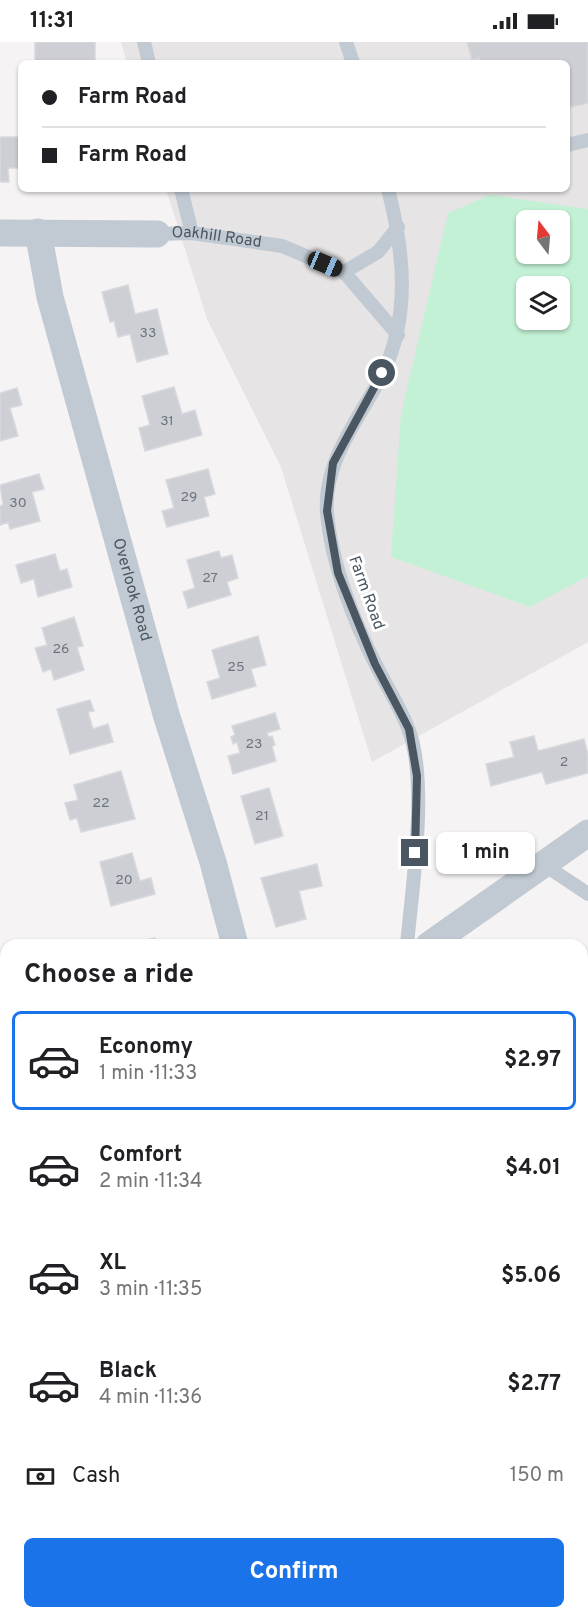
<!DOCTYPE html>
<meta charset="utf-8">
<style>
:root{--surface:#fff;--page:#f6f6f6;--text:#202124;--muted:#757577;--line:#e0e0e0;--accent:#1a73e8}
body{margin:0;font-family:Overpass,sans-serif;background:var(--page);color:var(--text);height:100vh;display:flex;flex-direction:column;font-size:22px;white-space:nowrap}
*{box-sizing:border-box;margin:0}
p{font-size:20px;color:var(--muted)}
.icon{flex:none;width:33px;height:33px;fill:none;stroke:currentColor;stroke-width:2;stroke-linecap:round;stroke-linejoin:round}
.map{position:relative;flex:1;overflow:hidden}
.details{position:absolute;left:0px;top:897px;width:588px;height:680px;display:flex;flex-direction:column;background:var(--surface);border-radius:18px 18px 0 0;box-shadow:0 2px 4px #0004}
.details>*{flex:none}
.top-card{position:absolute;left:18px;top:18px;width:552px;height:132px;border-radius:9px;box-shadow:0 2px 4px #0004;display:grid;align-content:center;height:132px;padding:0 24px;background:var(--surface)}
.needle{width:39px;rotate:344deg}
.fabs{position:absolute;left:516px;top:168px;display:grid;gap:12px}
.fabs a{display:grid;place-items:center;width:54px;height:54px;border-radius:9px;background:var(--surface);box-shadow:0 2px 4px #0004;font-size:30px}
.end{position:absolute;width:27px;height:27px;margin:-14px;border:8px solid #4a5661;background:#fff;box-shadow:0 0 0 3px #fff}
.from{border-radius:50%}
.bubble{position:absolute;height:42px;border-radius:9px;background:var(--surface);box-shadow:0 2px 4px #0004;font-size:20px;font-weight:700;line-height:42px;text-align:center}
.car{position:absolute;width:18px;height:36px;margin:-18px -9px;border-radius:8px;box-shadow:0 0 4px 2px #0007;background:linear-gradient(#222 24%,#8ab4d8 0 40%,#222 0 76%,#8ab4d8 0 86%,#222 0)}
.top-card b{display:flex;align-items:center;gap:21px;height:57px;font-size:22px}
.top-card b+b{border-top:2px solid var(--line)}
.top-card i{width:15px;height:15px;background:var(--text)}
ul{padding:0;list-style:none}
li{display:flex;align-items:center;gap:18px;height:99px;margin:0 12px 9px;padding:0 12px;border:3px solid transparent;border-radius:9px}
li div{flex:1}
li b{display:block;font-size:22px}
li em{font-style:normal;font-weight:700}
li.selected{border-color:var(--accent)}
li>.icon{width:54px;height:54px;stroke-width:1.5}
h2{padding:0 24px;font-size:27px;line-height:72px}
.pay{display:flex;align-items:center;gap:15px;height:66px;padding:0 24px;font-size:22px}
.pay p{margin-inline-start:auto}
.cta{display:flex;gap:12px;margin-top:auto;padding:12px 24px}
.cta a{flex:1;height:69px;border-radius:9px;background:var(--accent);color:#fff;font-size:24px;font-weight:700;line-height:69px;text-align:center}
.status{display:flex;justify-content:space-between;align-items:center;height:42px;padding:0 30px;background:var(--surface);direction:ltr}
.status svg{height:16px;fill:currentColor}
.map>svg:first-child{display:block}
.education{fill:#e6e4e5;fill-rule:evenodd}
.green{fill:#c3f1d5;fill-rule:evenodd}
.building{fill:#cdcfd5;stroke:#d7d9de;stroke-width:1.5}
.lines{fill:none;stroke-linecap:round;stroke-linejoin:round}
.lane{stroke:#c1cad2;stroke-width:14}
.street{stroke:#c1cad2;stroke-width:27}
.secondary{stroke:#c1cbd6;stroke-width:33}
.route{stroke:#4a5661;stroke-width:8}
.labels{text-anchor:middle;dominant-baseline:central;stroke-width:6;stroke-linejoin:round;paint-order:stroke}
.number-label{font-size:14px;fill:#6b747e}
.street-label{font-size:16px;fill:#4a5661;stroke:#fff}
</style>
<div class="status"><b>11:31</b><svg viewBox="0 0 49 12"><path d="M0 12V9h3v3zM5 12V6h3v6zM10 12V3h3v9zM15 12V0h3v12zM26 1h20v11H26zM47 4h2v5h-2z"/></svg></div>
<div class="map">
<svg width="588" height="1576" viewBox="0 0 588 1576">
<rect width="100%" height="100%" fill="#f5f3f3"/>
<path class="education" d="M121,0h467v600l-216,120 -91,-295 -74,-148 -41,-130h401v-126h-440zM526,178h34v34h-34zM526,244h34v34h-34z"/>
<path class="green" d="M490,153l98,14v367l-58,31 -139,-50 10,-143 47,-201zM526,178h34v34h-34zM526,244h34v34h-34z"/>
<path class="building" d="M35,0h60v21h-60z
M467,0h121v61l-21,5v-45h-87l-1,-5 -7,2z
M0,95h21v31h-13l1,14h-9z
M128,243l7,29 22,-5 11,45 -31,8 -7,-28 -12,3 -4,-16 -4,1 -8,-30z
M174,345l8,27 13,-4 7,25 -57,16 -6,-23 11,-3 -8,-29z
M17,346l5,17 -12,3 8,28 -18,5v-48z
M208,427l7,25 -11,3 5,19 -42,11 -5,-16 12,-3 -8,-28z
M39,432l5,15 -12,3 8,29 -30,8 -2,-7 -8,3v-19l3,-1 -3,-20z
M219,509l2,7 11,-3 6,23 -11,4 4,13 -43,13 -5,-16 12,-4 -8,-28z
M55,512l5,17 7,-2 5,18 -34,10 -4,-18 -13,4 -5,-18z
M74,575l9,29 -6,1 7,23 -30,10 -3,-11 -8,3 -8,-24 12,-3 -5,-17z
M258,594l8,29 -15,4 5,17 -44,13 -5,-17 13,-4 -8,-28z
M90,658l4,11 -6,1 5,17 15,-5 5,18 -43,12 -13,-45z
M275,671l5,16 -13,4 2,4 3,-1 3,9 -3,1 4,15 -43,13 -5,-18 12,-3 -3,-11 -4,2 -2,-7 4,-2 -3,-9z
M534,694l4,15 46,-12 4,16v18l-42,11 -4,-12 -51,14 -5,-22 28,-7 -4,-15z
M121,729l14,48 -54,13 -4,-14 -7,2 -5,-17 13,-3 -4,-15z
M269,746l14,48 -28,8 -14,-48z
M132,811l8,28 11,-3 4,16 -44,12 -11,-44z
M317,822l5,22 -23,5 7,28 -30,8 -15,-49z
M155,896l1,7h-28z
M6,1279v37l-6,3v-38z
M2,1406l4,8v29l-6,3z
M582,1568l3,8h-46l-1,-3 -13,3 -2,-6h59z
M18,1570h52l2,6h-51z
M419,1570h50l3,5 -50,1z"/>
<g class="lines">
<g class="lane">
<path d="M144,0l5,21"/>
<path d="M346,0l7,21"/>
<path d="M567,103l21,-5"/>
<path d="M181,147l11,44"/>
<path d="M388,147c16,62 23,127 -6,186 -22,43 -59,86 -55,137 4,51 27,110 50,155 10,20 23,40 31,61 21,52 4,160 -1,217"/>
<path id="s1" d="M157,192l35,-1 90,13 62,26 54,63"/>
<path d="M344,230l34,-20 20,-25"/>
<path d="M543,822l45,30"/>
</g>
<g class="street">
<path id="s2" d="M38,190l12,65 116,417 47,148 22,83"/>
<path d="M0,191l157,1"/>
<path d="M429,903l159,-112"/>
<path d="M0,1208l6,-3"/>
<path d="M0,1504l6,-2"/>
<path d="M378,1570l2,6"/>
</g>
<path class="secondary" d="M582,1429l6,-1
M214,1576l11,-6"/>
</g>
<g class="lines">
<path class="route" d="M382,331l-49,90 -6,48 11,62 37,91 34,65 8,47 -2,77"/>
</g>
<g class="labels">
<g class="number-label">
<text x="148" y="291">33</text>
<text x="167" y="379">31</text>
<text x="189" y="455">29</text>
<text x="18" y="461">30</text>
<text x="210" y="536">27</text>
<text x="61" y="607">26</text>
<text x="236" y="625">25</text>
<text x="254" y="702">23</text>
<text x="564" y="720">2</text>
<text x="101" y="761">22</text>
<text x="262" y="774">21</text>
<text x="124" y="838">20</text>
</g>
<g class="street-label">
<text stroke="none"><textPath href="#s1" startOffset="60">Oakhill Road</textPath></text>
<text stroke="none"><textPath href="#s2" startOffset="370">Overlook Road</textPath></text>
<text transform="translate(366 551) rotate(70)">Farm Road</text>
</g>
</g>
</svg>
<div class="fabs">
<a><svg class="needle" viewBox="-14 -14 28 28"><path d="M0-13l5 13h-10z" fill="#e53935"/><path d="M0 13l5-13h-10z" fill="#757577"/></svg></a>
<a><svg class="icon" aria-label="layers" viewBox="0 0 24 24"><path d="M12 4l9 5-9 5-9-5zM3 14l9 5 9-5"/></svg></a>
</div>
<i class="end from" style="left:382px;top:331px"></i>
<i class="end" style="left:415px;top:811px"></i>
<div class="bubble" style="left:436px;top:790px;width:99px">1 min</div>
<i class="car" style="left:325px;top:222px;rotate:113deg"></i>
<div class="top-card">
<b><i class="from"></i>Farm Road</b>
<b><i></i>Farm Road</b>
</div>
<section class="details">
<h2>Choose a ride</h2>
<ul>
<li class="selected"><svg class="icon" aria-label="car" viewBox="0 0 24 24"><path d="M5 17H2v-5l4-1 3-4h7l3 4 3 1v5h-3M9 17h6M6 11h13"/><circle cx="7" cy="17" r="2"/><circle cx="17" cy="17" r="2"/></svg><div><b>Economy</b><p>1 min · 11:33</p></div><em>$2.97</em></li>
<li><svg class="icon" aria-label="car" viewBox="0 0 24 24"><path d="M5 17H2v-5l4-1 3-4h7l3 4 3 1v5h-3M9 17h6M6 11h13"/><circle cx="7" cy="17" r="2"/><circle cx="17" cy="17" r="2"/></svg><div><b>Comfort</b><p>2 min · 11:34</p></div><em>$4.01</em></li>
<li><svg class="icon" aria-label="car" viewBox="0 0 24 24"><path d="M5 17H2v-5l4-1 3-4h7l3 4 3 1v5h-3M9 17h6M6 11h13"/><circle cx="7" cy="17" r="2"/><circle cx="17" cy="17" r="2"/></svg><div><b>XL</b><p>3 min · 11:35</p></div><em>$5.06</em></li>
<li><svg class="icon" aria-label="car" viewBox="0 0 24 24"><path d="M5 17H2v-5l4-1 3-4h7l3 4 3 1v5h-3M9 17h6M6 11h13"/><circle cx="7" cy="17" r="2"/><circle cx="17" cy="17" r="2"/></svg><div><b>Black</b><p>4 min · 11:36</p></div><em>$2.77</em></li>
</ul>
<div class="pay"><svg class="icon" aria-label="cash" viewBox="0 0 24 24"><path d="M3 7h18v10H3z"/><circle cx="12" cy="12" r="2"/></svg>Cash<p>150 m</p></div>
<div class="cta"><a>Confirm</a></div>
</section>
</div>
